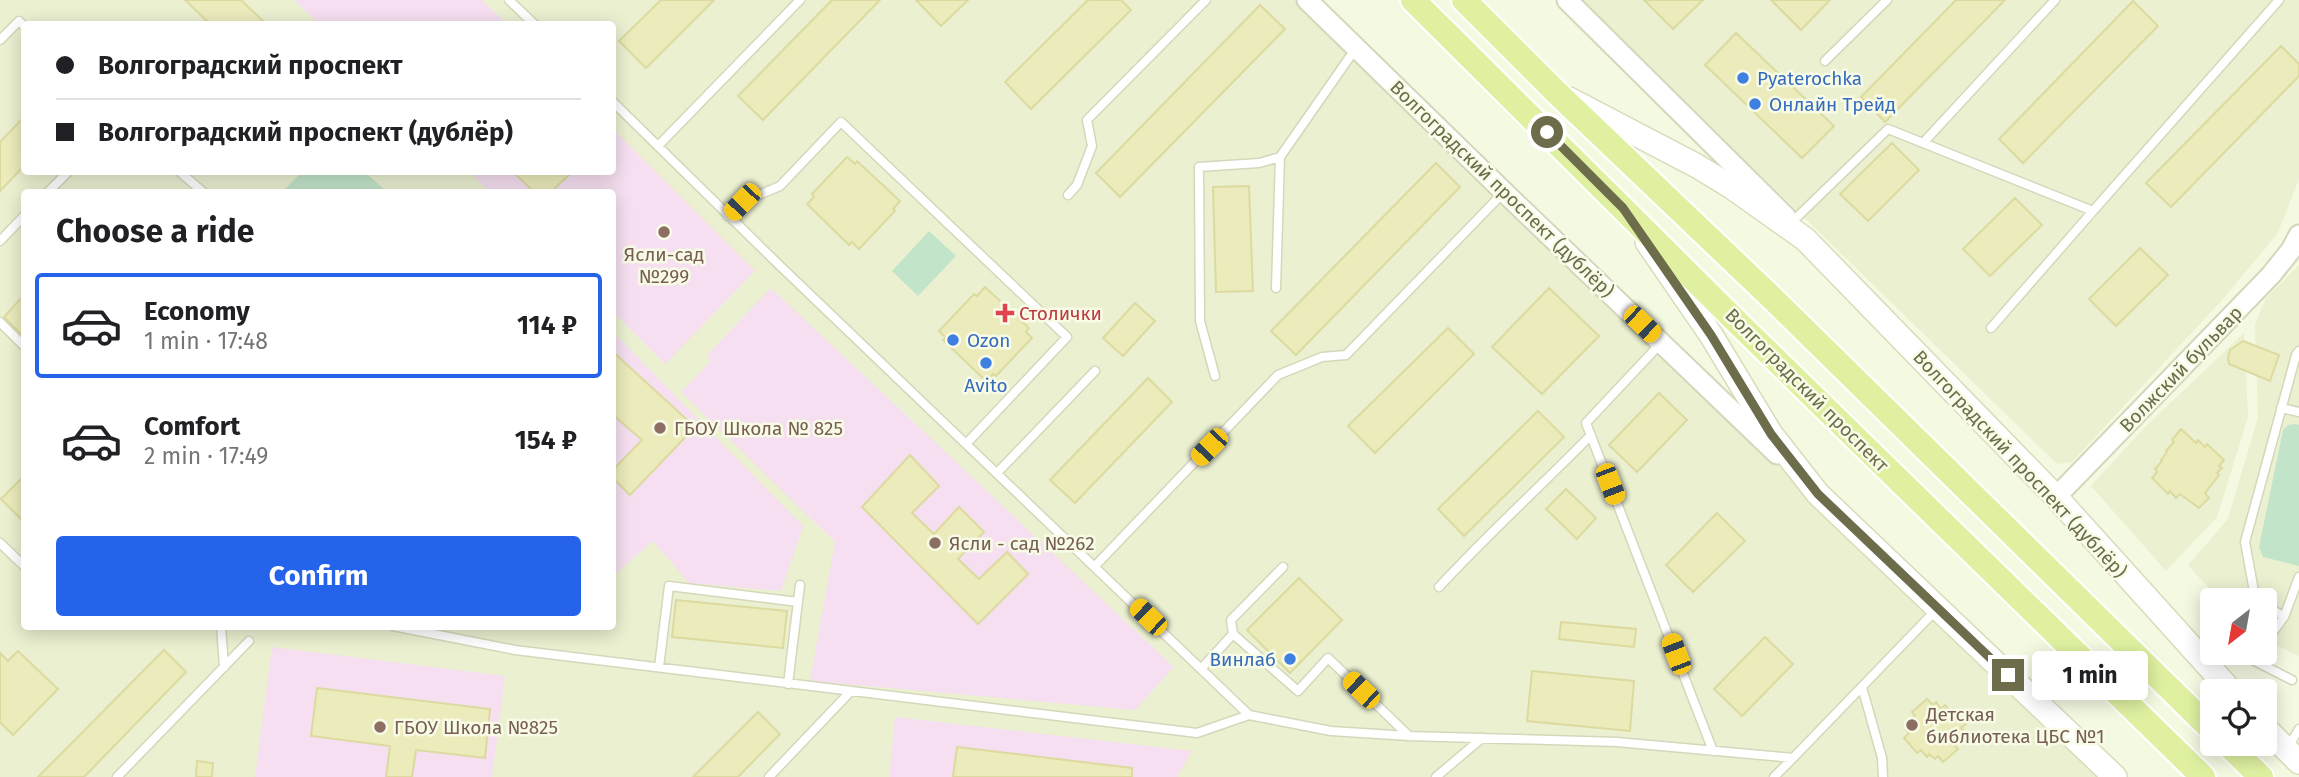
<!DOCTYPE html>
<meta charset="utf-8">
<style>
:root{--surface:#fff;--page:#f2f2f2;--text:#202124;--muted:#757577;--line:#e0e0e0;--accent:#2563eb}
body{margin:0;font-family:"Fira Sans",sans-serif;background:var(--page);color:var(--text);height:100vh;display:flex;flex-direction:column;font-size:26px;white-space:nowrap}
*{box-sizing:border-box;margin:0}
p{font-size:23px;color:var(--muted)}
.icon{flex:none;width:38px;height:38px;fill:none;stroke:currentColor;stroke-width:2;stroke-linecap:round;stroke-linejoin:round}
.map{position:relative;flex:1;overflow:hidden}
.sheet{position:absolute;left:21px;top:189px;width:595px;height:441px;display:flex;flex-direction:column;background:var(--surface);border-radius:7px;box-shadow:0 4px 18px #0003}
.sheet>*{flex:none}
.hud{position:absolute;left:21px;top:21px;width:595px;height:154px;border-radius:7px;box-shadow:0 4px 18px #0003;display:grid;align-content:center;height:154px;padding:0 35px;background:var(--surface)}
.needle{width:46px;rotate:211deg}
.fabs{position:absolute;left:2200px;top:588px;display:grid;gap:14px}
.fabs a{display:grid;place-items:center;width:77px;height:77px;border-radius:7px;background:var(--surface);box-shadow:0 4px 18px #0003;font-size:35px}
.end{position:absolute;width:32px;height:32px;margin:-16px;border:9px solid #6d6c4b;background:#fff;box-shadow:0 0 0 4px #fff}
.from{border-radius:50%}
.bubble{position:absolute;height:49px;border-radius:7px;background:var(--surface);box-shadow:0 4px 18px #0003;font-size:23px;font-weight:700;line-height:49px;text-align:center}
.car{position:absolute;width:21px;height:42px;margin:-21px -10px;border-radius:9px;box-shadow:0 0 5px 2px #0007;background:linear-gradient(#f5c518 24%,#345 0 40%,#f5c518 0 76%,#345 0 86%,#f5c518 0)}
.hud b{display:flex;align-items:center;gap:24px;height:66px;font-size:26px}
.hud b+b{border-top:2px solid var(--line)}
.hud i{width:18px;height:18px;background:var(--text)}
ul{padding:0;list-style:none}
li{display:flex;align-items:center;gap:21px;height:105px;margin:0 14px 10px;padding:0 21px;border:4px solid transparent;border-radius:7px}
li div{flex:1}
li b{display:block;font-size:26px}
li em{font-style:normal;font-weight:700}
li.active{border-color:var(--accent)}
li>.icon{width:63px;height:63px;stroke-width:1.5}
h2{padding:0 35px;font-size:32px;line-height:84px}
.action{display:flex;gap:14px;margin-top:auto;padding:14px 35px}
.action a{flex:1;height:80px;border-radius:7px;background:var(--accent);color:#fff;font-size:28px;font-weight:700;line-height:80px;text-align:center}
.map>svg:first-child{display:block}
.residential{fill:#ebf0d1;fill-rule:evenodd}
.education{fill:#f5dff0}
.green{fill:#c2e4c9}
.building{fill:#ebebbc;stroke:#dcda9f;stroke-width:2}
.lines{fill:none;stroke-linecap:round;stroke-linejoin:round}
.service-casing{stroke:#d5d7ba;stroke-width:11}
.tertiary-casing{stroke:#d5d7ba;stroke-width:23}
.secondary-casing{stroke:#d9dbb9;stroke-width:26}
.primary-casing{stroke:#fff;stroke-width:28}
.service{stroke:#fff;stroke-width:8}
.tertiary{stroke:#fff;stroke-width:19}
.secondary{stroke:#fff;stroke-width:23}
.primary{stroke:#dff1a1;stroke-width:24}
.route{stroke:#6d6c4b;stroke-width:9}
.shop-dot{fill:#3f7fe0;stroke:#f8fce7;stroke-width:2.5}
.education-dot{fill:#8d6e63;stroke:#f8fce7;stroke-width:2.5}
.health-dot{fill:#e0444e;stroke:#f8fce7;stroke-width:2.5}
.labels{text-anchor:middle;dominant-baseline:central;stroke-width:5;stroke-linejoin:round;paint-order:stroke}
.shop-label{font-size:19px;fill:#366cbe;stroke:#f8fce7;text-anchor:start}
.street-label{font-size:19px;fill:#6d6c4b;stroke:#f8fce7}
.education-label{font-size:19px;fill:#785e54;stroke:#f8fce7;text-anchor:start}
.health-label{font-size:19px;fill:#be3a42;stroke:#f8fce7;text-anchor:start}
</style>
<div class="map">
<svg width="2299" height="777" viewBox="0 0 2299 777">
<rect width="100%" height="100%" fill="#f4f9e2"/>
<path class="residential" d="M0,0h1295l806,777h-2101zM24,24h588v148h-588zM24,192h588v434h-588z
M1581,0h718v179l-21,54 -55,66 -151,163 -15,2z
M2299,265v391l-34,-16 -1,-40h-45l-31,-35 40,-46 30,-102 -3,-93 11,-26z
M2244,333l4,84 -31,100 -51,54 -75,-85 51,-56z"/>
<path class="education" d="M294,0h188l25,24h-188z
M613,129l142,142 -90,93 -52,-52 -1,-120h-122l-21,-20h143z
M771,288l403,379 -39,43 -325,-29 25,-139 -154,-150 30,-31 -4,-6z
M612,331l191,195 -22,65 -92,-8 -36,-42 -40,35z
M272,647l233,29 -13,101h-237z
M895,717l297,34 -15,26h-288z"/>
<path class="green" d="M302,172h63l22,20h-105z
M929,231l27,25 -38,40 -26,-25z
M2296,424l3,1v141l-36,-9 -4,-10 24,-117 5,-5z"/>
<path class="building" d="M185,0h56l25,24h-56z
M661,0h53l-68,68 -27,-27z
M832,0h48l-117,120 -25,-24z
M916,0h52l-27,26z
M1088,0h33l10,10 -100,99 -26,-27z
M1644,0h59l-30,29z
M1771,0h59l-29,30z
M1956,0h49l-120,122 -24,-25z
M2133,1l25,25 -135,137 -24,-24z
M1260,5l25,24 -165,168 -24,-24z
M1736,33l98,93 -32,32 -97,-93z
M2281,46l18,18v12l-128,131 -25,-24z
M24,117v49l-24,25v-49z
M1892,143l27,27 -51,51 -28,-27z
M847,157l8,7 2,-3 43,40 -7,8 2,2 -36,38 -7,-7 -3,3 -42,-41 7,-7 -2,-3z
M1436,163l24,24 -164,168 -25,-24z
M513,172h59l-21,20h-17z
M1249,186l4,105 -37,1 -3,-105z
M2015,198l27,27 -52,51 -27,-27z
M2140,248l28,27 -52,51 -27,-27z
M985,287l44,41 -3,4 6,6 -36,38 -3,-2 -7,7 -43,-41 3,-2 -7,-7 35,-37 3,2z
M1549,288l50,48 -57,58 -50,-47z
M24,295v42l-20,-20z
M1135,303l20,18 -32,35 -20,-18z
M1448,328l26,26 -99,99 -27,-27z
M2243,341l36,14 -9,26 -41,-17 -1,-6 2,-8z
M612,351l83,76 -65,68 -18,-18v-6l30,-31 -30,-26z
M1148,378l24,24 -97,101 -25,-23z
M1659,393l28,27 -50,52 -28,-27z
M1538,411l26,26 -100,99 -26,-27z
M2181,429l15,14 2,-3 7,7 2,-3 17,16 -5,6 3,2 -5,5 2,2 -14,18 4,5 -10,10 -19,-14 -4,4 -6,-7 -2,3 -16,-16 5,-6 -2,-3 7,-8 -1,-1 6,-8 -1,-1 8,-9 -2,-2z
M910,455l29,31 -27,27 22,21 25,-27 25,25 -26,27 21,20 28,-27 21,22 -50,50 -116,-117z
M24,476v46l-23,-23z
M1566,489l30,29 -19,21 -31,-30z
M1717,513l28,28 -52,51 -27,-27z
M1299,578l43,42 -52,53 -43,-43z
M676,600l111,11 -4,37 -111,-11z
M1561,622l75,7 -2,18 -75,-8z
M1765,637l28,27 -51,52 -28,-27z
M164,650l22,22 -102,105h-46z
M18,651l40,38 -45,46 -13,-13v-69l8,8z
M1532,671l102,10 -4,50 -103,-10z
M317,688l173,21 -5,49 -69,-8 -4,27h-26l4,-31 -79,-10z
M1927,699l6,6 3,-3 5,7 4,-4 5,6 3,-2 14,14 -6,5 3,3 -6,6 3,3 -6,6 3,3 -15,13 -5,-6 -3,3 -6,-5 -2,3 -6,-7 -4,3 -13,-15 5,-5 -3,-3 6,-7 -2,-2 5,-5 -3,-4z
M758,712l22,22 -42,43h-45z
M957,747l175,21v9h-179z
M197,761l16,2 -1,14h-16z"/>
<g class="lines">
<g class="service-casing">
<path id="service" d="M509,0l25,24
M0,40l19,-19 5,5
M1825,61l62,-61
M612,101l164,161 473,453 82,16 78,5 208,6 176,16 144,-149
M1923,143l132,-143
M658,146l142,-146
M180,172l23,20
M48,192l20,-20
M1068,195l9,-10 15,-39 -5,-26 119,-120
M728,216l14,-14 38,-16 61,-64 226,215 -101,107
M1792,222l96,-93 205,82 186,-211
M0,241l24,-25
M1276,288l4,-131 76,-109
M0,322l24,24
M1991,328l102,-117
M1661,343l-75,80 127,328
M1215,376l-15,-55 -1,-154 60,-4 21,-6
M2281,408l18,4
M997,473l98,-102
M0,543l24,23
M1095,566l183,-191 44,-18 24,-2 158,-163
M1283,567l-52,53 2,14 65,57 30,-33 81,78
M1439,587c49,-53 102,-101 152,-152
M2260,600l-5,-3 -10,-55 51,-187 3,-4
M2264,604l20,13
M221,626l3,41
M393,626l122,24 682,83 52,-18
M2264,629l9,3 11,-15 15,-40
M2206,658l37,-3 49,25
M659,667l10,-81 129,16
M1201,669l32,-35
M788,684l12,-99
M1862,687l20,71 1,19
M2288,747l11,-18
M117,777l132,-136
M769,777l82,-86
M1436,777l46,-39
M1774,777l19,-19"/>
</g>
<g class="tertiary-casing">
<path id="tertiary" d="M1307,0l197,192 273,262
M1567,0l219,217
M2056,497l215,-222 20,-25 8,-15"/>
</g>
<g class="secondary-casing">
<path id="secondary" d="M1569,99l128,67 36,22 72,51 251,258 175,194
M1647,242l64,93 60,99 47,60 297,283
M2264,727l35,35"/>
</g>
<g class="primary-casing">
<path id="primary" d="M1413,0l329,327 461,450
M1464,0l93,93 213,203 442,434
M2227,744l34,33"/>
</g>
<use href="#service" class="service"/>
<use href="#tertiary" class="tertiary"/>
<use href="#secondary" class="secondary"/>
<use href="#primary" class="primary"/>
</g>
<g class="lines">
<path class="route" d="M1547,132l76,76 88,127 60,99 47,60 190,181"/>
</g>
<g class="shop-dot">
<circle cx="1743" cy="78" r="7"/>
<circle cx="1755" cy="104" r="7"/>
<circle cx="953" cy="340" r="7"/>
<circle cx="986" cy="363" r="7"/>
<circle cx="1290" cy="659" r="7"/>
</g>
<g class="education-dot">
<circle cx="664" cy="232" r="7"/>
<circle cx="660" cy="428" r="7"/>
<circle cx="935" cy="543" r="7"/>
<circle cx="1912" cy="725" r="7"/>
<circle cx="380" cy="727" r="7"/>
</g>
<path class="health-dot" d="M1001.5 302.5h7v7h7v7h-7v7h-7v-7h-7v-7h7z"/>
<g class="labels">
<g class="shop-label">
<text x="1757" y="78">Pyaterochka</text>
<text x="1769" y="104">Онлайн Трейд</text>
<text x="967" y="340">Ozon</text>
<text x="986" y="385" text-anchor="middle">Avito</text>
<text x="1276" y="659" text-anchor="end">Винлаб</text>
</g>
<g class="street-label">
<text transform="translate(1502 189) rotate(44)">Волгоградский проспект (дублёр)</text>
<text transform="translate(2181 369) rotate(-46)">Волжский бульвар</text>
<text transform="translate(1807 390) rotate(45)">Волгоградский проспект</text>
<text transform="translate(2020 464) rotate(47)">Волгоградский проспект (дублёр)</text>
</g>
<g class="education-label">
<text x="664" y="254" text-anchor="middle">Ясли-сад<tspan x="664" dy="22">№299</tspan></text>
<text x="674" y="428">ГБОУ Школа № 825</text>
<text x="949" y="543">Ясли - сад №262</text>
<text x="1926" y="714">Детская<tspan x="1926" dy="22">библиотека ЦБС №1</tspan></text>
<text x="394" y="727">ГБОУ Школа №825</text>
</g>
<g class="health-label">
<text x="1019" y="313">Столички</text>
</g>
</g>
</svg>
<div class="fabs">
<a><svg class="needle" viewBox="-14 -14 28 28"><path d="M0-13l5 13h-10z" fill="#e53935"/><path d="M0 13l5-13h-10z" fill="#757577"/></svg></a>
<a><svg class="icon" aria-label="locate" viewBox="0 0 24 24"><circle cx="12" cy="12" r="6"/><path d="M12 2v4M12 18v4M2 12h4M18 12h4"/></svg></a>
</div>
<i class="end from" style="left:1547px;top:132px"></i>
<i class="end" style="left:2008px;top:675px"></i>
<div class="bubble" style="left:2032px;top:651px;width:116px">1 min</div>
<i class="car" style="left:742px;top:202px;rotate:224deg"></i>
<i class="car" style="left:1642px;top:324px;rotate:134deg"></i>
<i class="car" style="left:1209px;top:447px;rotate:224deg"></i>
<i class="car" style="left:1610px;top:484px;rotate:159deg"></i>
<i class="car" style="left:1148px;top:617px;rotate:314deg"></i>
<i class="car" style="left:1676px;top:654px;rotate:339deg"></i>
<i class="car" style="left:1361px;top:690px;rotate:314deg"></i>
<div class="hud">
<b><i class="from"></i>Волгоградский проспект</b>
<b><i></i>Волгоградский проспект (дублёр)</b>
</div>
<section class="sheet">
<h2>Choose a ride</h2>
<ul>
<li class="active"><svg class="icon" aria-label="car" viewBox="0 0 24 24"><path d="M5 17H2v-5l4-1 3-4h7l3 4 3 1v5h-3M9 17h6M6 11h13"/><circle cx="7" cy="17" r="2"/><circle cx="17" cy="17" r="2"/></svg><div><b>Economy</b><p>1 min · 17:48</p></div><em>114 ₽</em></li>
<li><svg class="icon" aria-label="car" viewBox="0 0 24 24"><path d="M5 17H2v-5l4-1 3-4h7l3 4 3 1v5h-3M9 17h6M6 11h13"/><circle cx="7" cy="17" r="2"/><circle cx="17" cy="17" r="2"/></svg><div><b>Comfort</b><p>2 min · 17:49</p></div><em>154 ₽</em></li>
</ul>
<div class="action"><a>Confirm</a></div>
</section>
</div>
